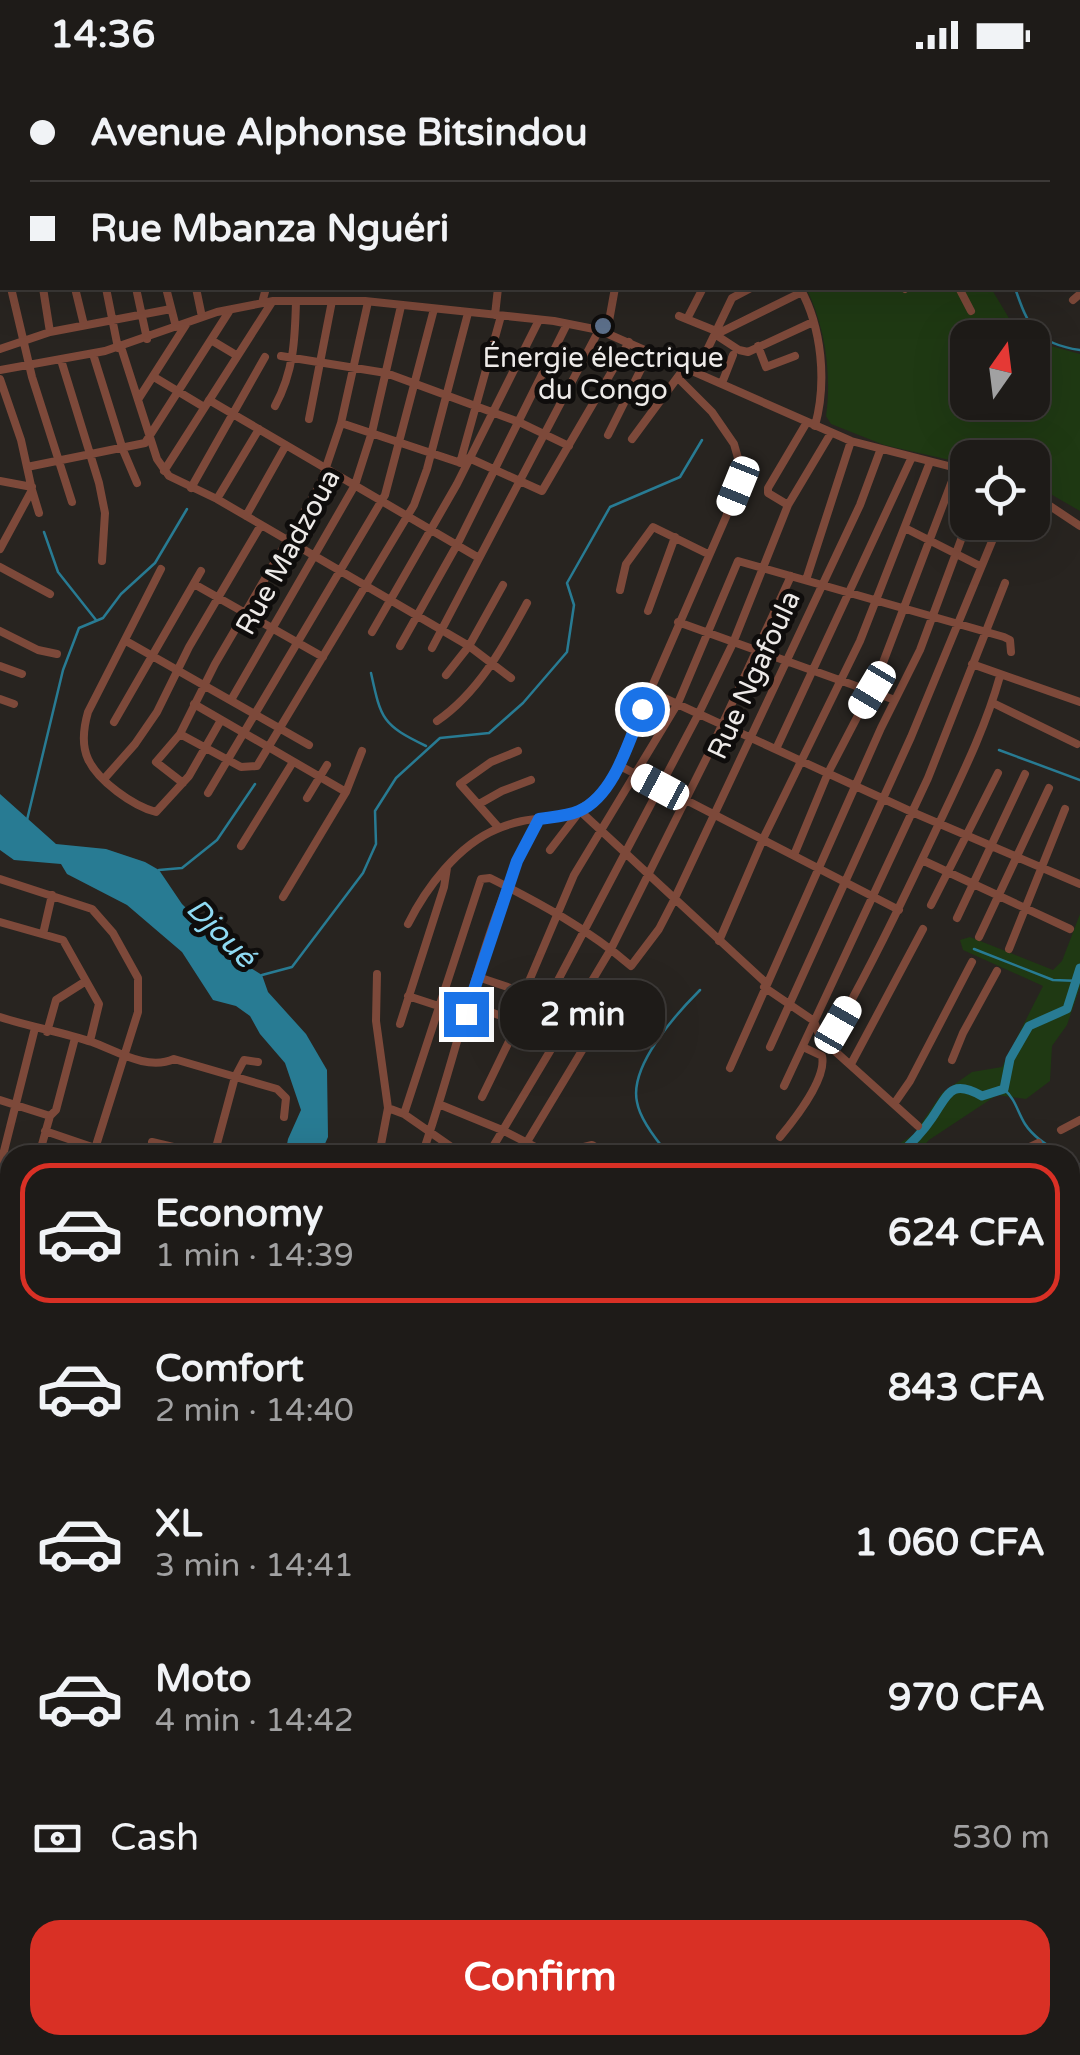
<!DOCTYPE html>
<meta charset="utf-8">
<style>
:root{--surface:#1e1b18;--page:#262421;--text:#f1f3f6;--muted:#a1a1a2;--line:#3c3937;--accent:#d93025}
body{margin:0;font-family:"Varela Round",sans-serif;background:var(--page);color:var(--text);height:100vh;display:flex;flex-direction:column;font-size:38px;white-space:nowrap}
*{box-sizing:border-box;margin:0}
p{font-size:32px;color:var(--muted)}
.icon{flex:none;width:55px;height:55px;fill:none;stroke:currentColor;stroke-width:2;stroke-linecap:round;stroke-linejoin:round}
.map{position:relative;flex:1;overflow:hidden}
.details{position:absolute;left:0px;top:1075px;width:1080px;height:910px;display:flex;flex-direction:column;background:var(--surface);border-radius:30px 30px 0 0;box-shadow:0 10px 40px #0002,0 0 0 2px var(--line)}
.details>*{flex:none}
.guide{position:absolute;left:0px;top:0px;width:1080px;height:220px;box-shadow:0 10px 40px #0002,0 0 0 2px var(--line);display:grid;align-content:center;height:220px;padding:0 30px;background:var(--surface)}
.needle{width:65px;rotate:14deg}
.tools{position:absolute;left:950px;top:250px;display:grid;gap:20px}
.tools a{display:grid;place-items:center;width:100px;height:100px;border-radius:20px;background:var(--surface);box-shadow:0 10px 40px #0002,0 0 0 2px var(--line);font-size:50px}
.end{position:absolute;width:45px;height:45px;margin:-22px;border:12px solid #1a73e8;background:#fff;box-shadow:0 0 0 5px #fff}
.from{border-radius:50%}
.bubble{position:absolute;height:70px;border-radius:30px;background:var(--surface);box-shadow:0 10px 40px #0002,0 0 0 2px var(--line);font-size:32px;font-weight:700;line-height:70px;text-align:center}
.car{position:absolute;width:30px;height:60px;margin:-30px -15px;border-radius:12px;box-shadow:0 0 8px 2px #0007;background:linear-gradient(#fff 24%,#345 0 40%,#fff 0 76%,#345 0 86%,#fff 0)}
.guide b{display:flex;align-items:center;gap:35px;height:95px;font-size:38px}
.guide b+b{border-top:2px solid var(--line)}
.guide i{width:25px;height:25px;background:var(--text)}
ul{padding:18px 0 0;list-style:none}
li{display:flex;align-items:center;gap:30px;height:140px;margin:0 20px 15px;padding:0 10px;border:5px solid transparent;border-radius:30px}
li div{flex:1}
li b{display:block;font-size:38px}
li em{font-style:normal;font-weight:700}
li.on{border-color:var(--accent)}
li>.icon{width:90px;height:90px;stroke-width:1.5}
.pay{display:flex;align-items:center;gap:25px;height:110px;padding:0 30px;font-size:38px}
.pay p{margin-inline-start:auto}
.primary-button{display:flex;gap:20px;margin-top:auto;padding:20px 30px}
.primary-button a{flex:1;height:115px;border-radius:30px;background:var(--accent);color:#fff;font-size:40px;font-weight:700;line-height:115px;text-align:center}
.status{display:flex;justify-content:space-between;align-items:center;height:70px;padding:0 50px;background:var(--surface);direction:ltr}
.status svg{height:28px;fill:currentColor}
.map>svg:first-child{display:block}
.green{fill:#1f3913}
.water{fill:#287b93}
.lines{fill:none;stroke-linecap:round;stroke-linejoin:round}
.stream{stroke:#287b93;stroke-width:2.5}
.river{stroke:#287b93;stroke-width:9}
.minor{stroke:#7d493a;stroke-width:8}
.major{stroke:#d46a4b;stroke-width:10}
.route{stroke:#1a73e8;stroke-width:12}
.service-dot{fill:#5c6f8a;stroke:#0f0d0c;stroke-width:4}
.labels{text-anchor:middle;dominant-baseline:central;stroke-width:10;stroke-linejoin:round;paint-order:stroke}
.poi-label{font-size:28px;fill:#edeae8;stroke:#0f0d0c}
.street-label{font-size:28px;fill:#edeae8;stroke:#0f0d0c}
.water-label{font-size:30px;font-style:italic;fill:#8fdaf3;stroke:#0f0d0c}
</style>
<div class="status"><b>14:36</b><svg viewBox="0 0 49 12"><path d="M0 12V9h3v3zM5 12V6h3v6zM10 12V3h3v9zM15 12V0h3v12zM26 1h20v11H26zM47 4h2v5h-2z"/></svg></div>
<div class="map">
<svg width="1080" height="1985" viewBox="0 0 1080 1985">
<rect width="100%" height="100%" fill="#282420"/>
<path class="green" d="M806,218h185l28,47 5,2 -56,1v64h64l1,-61 47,13v157l-47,-27 -1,-26h-64l-1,6 -83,-19 -53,-21 -5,-8c6,-41 -1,-91 -20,-128z
M1080,844v73l-13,38 -15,21 -2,35 -24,18 -29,-4 -68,45 -14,15h-109l5,-8 40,-2 33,9 30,-20 28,-41 30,-21 30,-5 41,-81 -80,-36 -3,-10 10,-3 83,33 9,-9z"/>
<path class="water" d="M0,724l56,50 50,5 39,13 14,8 23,34 56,56 24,15 6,17 38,42 21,36 1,67 -8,18h-35l3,-16 13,-29 -16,-47 -25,-29 -10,-18 -14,-10 -23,-6 -31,-48 -55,-47 -60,-31 -6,-10 -47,-4 -14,-10z
M0,1341l10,42v102l-10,-10 6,-6 -6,-6z"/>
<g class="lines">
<path class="stream" d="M890,0l1,2
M103,2l3,-2
M0,89l2,1
M1015,218c13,38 21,56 65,62
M44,462l14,40 38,48
M371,603c10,46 11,52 55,73
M999,680l81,30
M27,750l36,-150 16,-42 24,-10 18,-24 34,-31 32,-54
M159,800l23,-2 35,-28 38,-56
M974,879l79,31 27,1
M262,905l30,-8 71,-94 13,-29 -1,-33 21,-33 44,-40 49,-5 34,-30 44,-51 7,-47 -7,-22 43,-76 70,-30 22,-37
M1004,1019c12,11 13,22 21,35 9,14 24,22 38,31
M669,1085c-12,-14 -29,-35 -32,-53 -8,-36 39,-88 63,-112
M1070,1089l10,6
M0,1702l10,-11
M809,1977l20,8
M798,1985l14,-10"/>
<path class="river" d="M820,1085h6
M898,1085c13,-11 24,-22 34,-37 16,-23 18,-40 50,-22l22,-7 6,-30 19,-33 38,-17 13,-41"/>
<path class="minor" d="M39,0l2,2
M200,0v2
M361,0l31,2
M826,0l3,2
M854,0l1,2
M1028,0l1,2
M242,2v-2
M425,2v-2
M625,2v-2
M656,2l3,-2
M721,2l4,-2
M946,2l4,-2
M1003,2l4,-2
M1059,2l3,-2
M0,4l2,9
M1078,26l2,-1
M1078,65l2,-2
M1078,77l2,4
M1078,103l2,-2
M1078,143l2,-2
M0,165l2,10
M1078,186l2,-1
M11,218l21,89 40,125
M43,218l7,44
M75,218l9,37
M106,218l12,60
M136,218l11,51
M166,218l10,39
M196,218l6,29
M800,218c22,40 27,94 15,138
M959,218l12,23
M905,219l1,-1
M1073,230l7,-6
M262,233l4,-15
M495,245l3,-27
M679,246l37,15
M687,249l16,-31
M607,262l8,-44
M717,264l85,-42
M716,265l23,15 9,2 65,-30
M211,270l25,15
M758,276l8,21 29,-11
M121,277l36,112 12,17 48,23 199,116 53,31 42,32
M0,279l50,-17 121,-23
M93,284l30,96 14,33
M281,286l105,17 133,49 50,24
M61,290l38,123 6,30 -3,48
M0,300l105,-19 112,-39 56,-11h92l189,20 45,9 252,111 117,30
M697,301l35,-73 19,-10
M154,307l50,30
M0,309l21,61 11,50 -32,59
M722,313l11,-28
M139,328l48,-75
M209,330l270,158
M275,336c19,-35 20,-67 21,-105
M309,349l23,-118
M341,353l120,40
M608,365l42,-84
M632,369l48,-65
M469,388l73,33 87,-149
M460,393l41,-147
M27,397l118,-24 85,-133
M164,401l108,-169
M0,411l32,6
M191,418l74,-131
M32,420l7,23
M1032,424l48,32
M217,429l42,-70
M788,435l-20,-12v-5l39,-66
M246,446l40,-71
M905,458l75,38
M0,497l50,27
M161,499l-73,143c-4,14 -7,32 0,47 10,22 45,47 68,53l33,-36 32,-56
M806,510l45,-139
M194,514l129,73
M620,520l6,-26 27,-37 55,27
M648,541l27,-74
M678,552l217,78
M0,561l38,19 19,4
M372,562l85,-148 82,-164
M126,571l183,104
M400,576l58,-103 109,-219
M432,578l167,-318
M972,594l108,38
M0,596l22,8
M446,605l23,-29 34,-61
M649,621l263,121 168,72
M0,629l14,5
M231,630l124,-215 17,-53 29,-126
M993,633l84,41
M194,634l152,88
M437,651c42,-29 66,-74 90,-118
M114,652l87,-151
M180,664l61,33 16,-1 157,-261 13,-36 41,-156
M776,679l135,-290
M618,695l281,145
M104,709l31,-35 22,-32 32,-65 72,-122
M183,713l-27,-21 24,-28 35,-70 105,-179 21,-62 27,-121
M208,723l177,-298 49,-186
M307,728l20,-33
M479,734l23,-13 29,-11
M499,758l-39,-44 31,-22 27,-11
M241,776l52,-84
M550,780l30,-39 186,172
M794,785l34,-82 48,-92 81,-213
M922,790l148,69
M0,809l92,30 21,24 25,45v34l-45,143
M283,827l63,-105 16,-41
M931,835l67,-132
M957,848l68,-144
M0,852l63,18 36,64 -9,37
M408,854c18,-36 50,-79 89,-95 48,-21 80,2 115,-51l114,-261 16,-45 -8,-28 -22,-32 -34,-34
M43,864l9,-39
M979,867l70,-149
M719,871l44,-102 97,-198 70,-179
M1009,879l56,-140
M377,904l-1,47 12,87 -9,47
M478,907l71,24
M764,917l50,34 5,14 8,9 91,82
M524,923l50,-118 104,-172 60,-142 266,76 6,3 1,12
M408,926l58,19
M469,934l59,22 8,-4 163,-309 34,-70 55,-138 43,-72
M0,947c30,10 62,15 92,25 25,9 55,29 82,17l103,30 9,9 -2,19
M400,954l44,-137 3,-19
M47,962l9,-32 30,-19
M827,974c40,-69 74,-140 108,-212 24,-51 50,-102 65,-156
M770,977l141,-310 89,-215
M952,990l11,-27 34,-62
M851,994l72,-135
M730,998l151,-340 39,-78 48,-129
M784,1016l144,-308 77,-195
M482,1027l36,-74
M0,1030l50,16
M894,1034l16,-23 62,-119
M441,1035l61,25 49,25
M388,1038l16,6 59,41
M404,1044l77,-235 9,-1c50,25 98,51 141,88l28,-37 15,-29 186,-395 20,-54
M1061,1060l19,-10
M45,1061l50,17
M780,1067c15,-18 47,-59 42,-81l-19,-9
M152,1072l55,13
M527,1072l68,-113
M39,1085l11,-39 6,-6 19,-72
M214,1085l21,-78 9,-17 14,2
M422,1085c39,-111 60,-233 117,-336
M488,1085l123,-206 99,-198 81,-175
M580,1085l4,-8 8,-2 17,10
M1013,1085l25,-12
M0,1097l35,-139
M0,1111l10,3
M1070,1130l10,-3
M1070,1167l10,-2
M1070,1198l10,-3
M1070,1542l10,-4
M1070,1556l6,14
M1070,1594l10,25
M1070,1720l10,-4
M1070,1763l10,-8
M0,1793l10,-5
M0,1803l10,3
M0,1836l10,4
M1075,1839l5,-4
M1070,1886l10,-10
M1070,1891l10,11
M0,1910l10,4
M1070,1969l10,-10
M419,1975l2,10
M552,1975l5,10
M586,1975l4,10
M655,1975c34,8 81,10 114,0
M131,1985l5,-10
M291,1985l2,-10
M323,1985l1,-10
M434,1985l26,-9
M849,1985l7,-10
M968,1985l11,-10
M1054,1985l10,-10"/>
<path class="major" d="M1070,1475l10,-3
M1070,1482l10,-2
M633,1975l4,10"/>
</g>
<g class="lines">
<path class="route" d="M466,944l51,-153 22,-42c13,-2 29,-3 40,-8 35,-15 50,-70 63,-102"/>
</g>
<circle class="service-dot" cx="603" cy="256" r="10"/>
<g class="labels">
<g class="poi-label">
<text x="603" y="288">Énergie électrique<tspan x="603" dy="32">du Congo</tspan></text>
</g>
<g class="street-label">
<text transform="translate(288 482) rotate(-61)">Rue Madzoua</text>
<text transform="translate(754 605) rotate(-65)">Rue Ngafoula</text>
</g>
<g class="water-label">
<text transform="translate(221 863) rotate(45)">Djoué</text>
</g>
</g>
</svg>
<div class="tools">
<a><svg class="needle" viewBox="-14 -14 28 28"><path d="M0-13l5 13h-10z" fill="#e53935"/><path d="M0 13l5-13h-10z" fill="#a1a1a2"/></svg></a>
<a><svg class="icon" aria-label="locate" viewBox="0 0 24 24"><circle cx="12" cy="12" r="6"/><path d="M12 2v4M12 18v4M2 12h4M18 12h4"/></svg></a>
</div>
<i class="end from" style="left:642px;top:639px"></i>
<i class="end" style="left:466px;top:944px"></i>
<div class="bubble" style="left:500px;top:910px;width:165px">2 min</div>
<i class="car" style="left:738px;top:416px;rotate:202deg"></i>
<i class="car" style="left:872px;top:620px;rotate:211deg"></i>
<i class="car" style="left:660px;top:717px;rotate:298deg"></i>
<i class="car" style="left:838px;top:955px;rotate:30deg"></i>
<div class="guide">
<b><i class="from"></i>Avenue Alphonse Bitsindou</b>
<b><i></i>Rue Mbanza Nguéri</b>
</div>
<section class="details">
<ul>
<li class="on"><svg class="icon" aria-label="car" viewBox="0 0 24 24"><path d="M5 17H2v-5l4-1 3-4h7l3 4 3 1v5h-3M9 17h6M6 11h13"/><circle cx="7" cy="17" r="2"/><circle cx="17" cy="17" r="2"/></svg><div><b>Economy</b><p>1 min · 14:39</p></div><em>624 CFA</em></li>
<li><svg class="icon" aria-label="car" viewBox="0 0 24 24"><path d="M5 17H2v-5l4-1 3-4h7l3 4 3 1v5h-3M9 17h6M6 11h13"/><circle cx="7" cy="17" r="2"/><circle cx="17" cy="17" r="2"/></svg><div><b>Comfort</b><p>2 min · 14:40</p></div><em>843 CFA</em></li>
<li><svg class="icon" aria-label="car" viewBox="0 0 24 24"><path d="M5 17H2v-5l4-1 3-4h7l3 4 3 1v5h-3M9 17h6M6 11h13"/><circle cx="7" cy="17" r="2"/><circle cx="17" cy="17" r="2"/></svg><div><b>XL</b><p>3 min · 14:41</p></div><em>1 060 CFA</em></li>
<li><svg class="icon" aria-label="car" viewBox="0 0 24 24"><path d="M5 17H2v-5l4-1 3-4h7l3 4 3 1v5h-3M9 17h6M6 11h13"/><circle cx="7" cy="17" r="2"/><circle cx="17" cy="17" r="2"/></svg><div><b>Moto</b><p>4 min · 14:42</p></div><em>970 CFA</em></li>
</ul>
<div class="pay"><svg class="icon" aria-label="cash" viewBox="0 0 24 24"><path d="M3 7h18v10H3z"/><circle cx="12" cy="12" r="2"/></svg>Cash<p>530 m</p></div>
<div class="primary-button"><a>Confirm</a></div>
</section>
</div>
